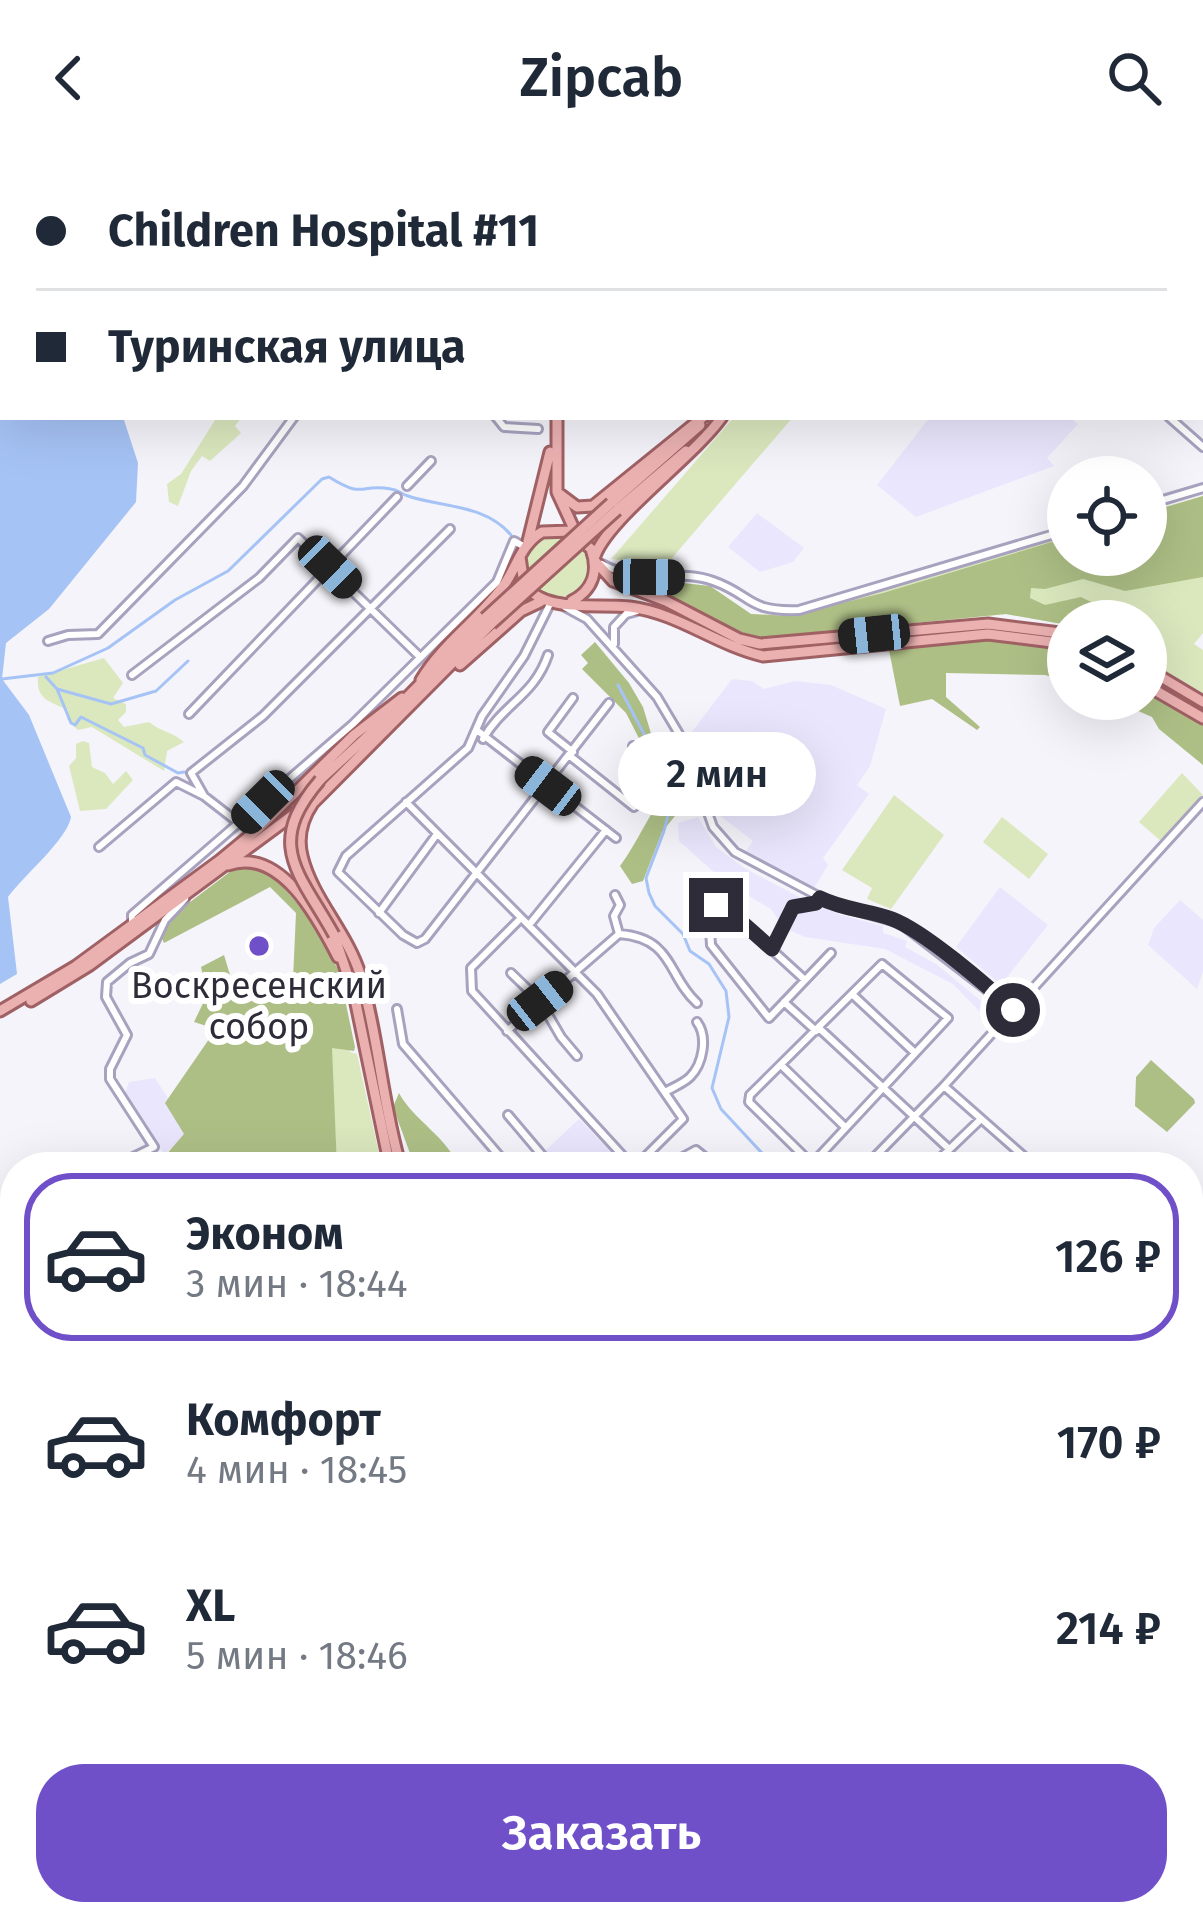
<!DOCTYPE html>
<html lang="ru">
<meta charset="utf-8">
<style>
:root{--surface:#fff;--page:#f2f2f3;--text:#1f2937;--muted:#747a83;--line:#e0e1e3;--accent:#7050c9}
body{margin:0;font-family:"Fira Sans",sans-serif;background:var(--page);color:var(--text);height:100vh;display:flex;flex-direction:column;font-size:45px;white-space:nowrap}
*{box-sizing:border-box;margin:0}
p{font-size:39px;color:var(--muted)}
.icon{flex:none;width:66px;height:66px;fill:none;stroke:currentColor;stroke-width:2;stroke-linecap:round;stroke-linejoin:round}
.map{position:relative;flex:1;overflow:hidden}
.details{position:absolute;left:0px;top:996px;width:1203px;height:774px;display:flex;flex-direction:column;background:var(--surface);border-radius:48px 48px 0 0;box-shadow:0 12px 48px #0002}
.details>*{flex:none}
.banner{position:absolute;left:0px;top:0px;width:1203px;height:264px;box-shadow:0 12px 48px #0002;display:grid;align-content:center;height:264px;padding:0 36px;background:var(--surface)}
.buttons{position:absolute;left:1047px;top:300px;display:grid;gap:24px}
.buttons a{display:grid;place-items:center;width:120px;height:120px;border-radius:50%;background:var(--surface);box-shadow:0 12px 48px #0002;font-size:60px}
.end{position:absolute;width:54px;height:54px;margin:-27px;border:15px solid #2e2c38;background:#fff;box-shadow:0 0 0 6px #fff}
.from{border-radius:50%}
.bubble{position:absolute;height:84px;border-radius:42px;background:var(--surface);box-shadow:0 12px 48px #0002;font-size:39px;font-weight:600;line-height:84px;text-align:center}
.car{position:absolute;width:36px;height:72px;margin:-36px -18px;border-radius:15px;box-shadow:0 0 9px 3px #0007;background:linear-gradient(#222 24%,#8ab4d8 0 40%,#222 0 76%,#8ab4d8 0 86%,#222 0)}
.banner b{display:flex;align-items:center;gap:42px;height:114px;font-size:45px}
.banner b+b{border-top:3px solid var(--line)}
.banner i{width:30px;height:30px;background:var(--text)}
ul{padding:21px 0 0;list-style:none}
li{display:flex;align-items:center;gap:36px;height:168px;margin:0 24px 18px;padding:0 12px;border:6px solid transparent;border-radius:48px}
li div{flex:1}
li b{display:block;font-size:45px}
li em{font-style:normal;font-weight:600}
li.on{border-color:var(--accent)}
li>.icon{width:108px;height:108px;stroke-width:1.5}
.cta{display:flex;gap:24px;margin-top:auto;padding:24px 36px}
.cta a{flex:1;height:138px;border-radius:48px;background:var(--accent);color:#fff;font-size:48px;font-weight:600;line-height:138px;text-align:center}
header{display:flex;justify-content:space-between;align-items:center;height:156px;padding:0 36px;background:var(--surface);font-size:54px;font-weight:600}
.map>svg:first-child{display:block}
.built{fill:#eae6fd}
.green{fill:#dbe8be}
.forest{fill:#aebf86}
.water{fill:#a6c3f6}
.lines{fill:none;stroke-linecap:round;stroke-linejoin:round}
.stream{stroke:#a6c3f6;stroke-width:3}
.minor-casing{stroke:#a8a2bf;stroke-width:12}
.major-casing{stroke:#a06165;stroke-width:15}
.minor{stroke:#fff;stroke-width:6}
.major{stroke:#ebb1b1;stroke-width:9}
.rail{stroke:#4e4c57;stroke-width:3;stroke-dasharray:21 21;stroke-linecap:butt}
.major-bridge-casing{stroke:#a06165;stroke-width:15;stroke-linecap:butt}
.major-bridge{stroke:#ebb1b1;stroke-width:9}
.route{stroke:#2e2c38;stroke-width:15}
.poi-dot{fill:#7050c9;stroke:#fff;stroke-width:4.5}
.labels{text-anchor:middle;dominant-baseline:central;stroke-width:12;stroke-linejoin:round;paint-order:stroke}
.poi-label{font-size:36px;fill:#2e2c38;stroke:#fff}
</style>
<header><svg class="icon" aria-label="back" viewBox="0 0 24 24"><path d="M15 5l-7 7 7 7"/></svg>Zipcab<svg class="icon" aria-label="search" viewBox="0 0 24 24"><circle cx="10" cy="10" r="6"/><path d="M15 15l6 6"/></svg></header>
<div class="map">
<svg width="1203" height="1770" viewBox="0 0 1203 1770">
<rect width="100%" height="100%" fill="#f5f4fa"/>
<path class="built" d="M930,261h139l9,7 -31,34 7,8 -138,51 -39,-32z
M757,357l47,35 -11,14 -33,10 -32,-25z
M732,523l20,2 12,8 31,-8 36,4 55,24 -16,57 -13,19 12,9 -46,64 5,7 -14,23 -68,-37 7,-10 -34,-26 -6,-41 -16,-8 -9,-29z
M698,661l18,30 30,22 59,31 36,15 42,11v7l24,8 -2,6 31,17 61,50 -10,5 -34,-35 -68,-35 -80,-12 -21,-9 -13,-19 -46,-27 -46,-41 -1,-18z
M1000,731l48,38 -47,60 -45,-38z
M1180,744l23,20v52l-6,17 -49,-44 6,-17z
M155,922l35,55 -26,21 -40,-57 5,-15z
M579,963l47,48h-69l-14,-14z"/>
<path class="green" d="M217,261h25l-7,9 6,7 -31,28 -8,-5 -11,15 -13,35 -9,-4 -2,-18 14,-10z
M734,261h59l-127,148 -55,-6z
M1203,340v137l-9,11 9,6v43l-57,-33v-39h-78v4l-62,-11 -243,24 -30,-8 -67,-35 -50,-19 94,10 41,28 38,2 279,-81v20h78v-43z
M525 410a32 32 0 1 1 64 0a32 32 0 1 1-64 0Z
M104,502l19,25 -10,15 13,6v8l-8,8 6,7 25,-5c12,10 24,10 35,20l-17,9 -3,20 -72,-44 -14,3 -11,-11 1,-9c-18,-9 -32,-10 -30,-33z
M83,585l6,2 3,24 13,6 8,11 13,-13 7,9 -27,29 -26,2 -11,-45 7,-8v-14z
M1182,617l21,22 -41,47 -23,-20z
M894,639l50,40 -53,74 -24,-10 5,-11 -30,-18z
M1002,661l46,37 -19,25 -46,-37z
M334,832l16,64 7,2 25,113h-45l-9,-177z"/>
<path class="forest" d="M1203,340v81l-78,14 -42,-12 -38,10 -14,-1 -1,10 15,7 36,-8 29,14 9,-5 9,3 2,12h-62v4l-62,-11 -243,24 -30,-8 -67,-35 -50,-19 94,10 41,28 38,2 94,-23 185,-56v18h78v-42z
M996,481l72,14v31l-23,-7 -99,-2v24l34,30 -3,3 -45,-31 -32,7 -11,-56z
M595,486l34,41 14,24 10,33 16,12 11,32 -5,32 -13,16 -19,49 -11,3 -12,-18c18,-25 28,-50 46,-75l-40,-78 -44,-44 6,-6 -7,-8z
M1146,535l57,34v40l-44,-36 -7,-12 -41,-18h35z
M235,712h25l11,5 37,43 31,55 16,76 -1,4 -22,-3 5,119 -143,-3 -11,-9 -10,10 -8,-9 19,-22 -19,-31 51,-74 -22,-7 13,-27 -6,-28 23,-12 13,43 26,4 29,-1 4,-88 -26,-26 -106,56 -7,-16z
M1151,904l43,39 1,4 -28,29 -32,-26 1,-29z
M399,937c15,28 50,45 59,74h-43l-22,-60z"/>
<path class="water" d="M0,0l166,3h-163v258h120l15,46 -2,39 -87,107 -43,34 -4,36 27,36 42,102c-4,23 -47,58 -63,80l9,77 -17,10z"/>
<g class="lines">
<path class="stream" d="M46,521l11,12 14,34 4,2 6,-8 62,31 2,7 33,18 6,-1
M2,523l51,-6 55,-25 67,-48 53,-29 94,-92 7,-2c37,23 29,6 62,12 8,1 10,5 17,7 36,12 77,8 103,39
M618,529l42,79 13,10 1,18 -10,39 -18,47 3,15 6,13 28,28 7,17 19,13 17,27 3,26 -17,71 9,21 54,58
M57,533l54,15 45,-13 32,-30"/>
<g class="minor-casing">
<path id="minor" d="M1123,3v-3
M1200,110h3
M496,261l8,10 34,2
M1169,261l34,30
M407,330l24,-25
M1146,349l57,-17
M602,408c35,21 75,4 111,17 40,14 33,31 86,29l269,-80
M550,448l-26,52 -42,60 -14,32 -122,108 -8,16 65,63 14,8 8,-4 184,-236
M565,451l22,12 70,78 25,42 31,88 22,25 100,53 65,18 113,87
M48,485l20,-6 30,-1 145,-148 51,-69
M614,488v-17l12,-13 11,-3
M132,519l127,-97 39,-40 121,118
M573,542l-25,34 25,20
M189,558l208,-217
M478,575l138,107
M483,583c21,-36 51,-43 65,-84
M570,600l64,51 21,-23 -22,-38
M204,640l-13,-23 72,-57 187,-187
M406,646l191,192 86,125 -48,48
M99,691l77,-65 28,14 36,28
M690,725l31,33 15,3 69,63
M615,739l5,10 -6,11 5,18
M379,757l58,-79
M721,758l-11,16 1,15 58,73 62,-65
M521,762l-50,50 1,23 161,176
M132,769v-10l221,-191 144,-142 17,-41 11,6
M529,769l77,-95
M771,793l22,-42 23,-4 4,-5
M882,808l66,54 -136,146 -63,-62 1,-7z
M511,817l29,28 21,36 16,19
M852,838l62,58
M784,846l32,29
M397,853l6,35 106,123
M820,873l128,119
M507,875l112,-97c55,4 48,42 78,69
M781,909l64,62
M944,930l92,81
M665,936c7,-4 19,-9 25,-15 13,-13 18,-40 7,-55
M508,959l44,52
M113,1011l41,-20 -44,-68v-10l17,-34 -21,-38 1,-15 23,-19 19,-9 16,-34 20,-21
M665,1011l31,-17 21,17
M865,1011l79,-81 259,-284
M931,1011l50,-48
M1013,1011l10,-11
M0,1053l15,-5
M0,1104l15,24
M1188,1145l15,13
M1188,1259l15,-22
M0,1520l13,-1
M468,1764l11,-6 305,1 9,7"/>
</g>
<g class="major-casing">
<path id="major" d="M595,3v-3
M898,3l1,-3
M907,3l1,-3
M557,261v75l18,39
M557,336l20,15 16,-1 110,-89
M611,347l89,-78
M617,354l69,-59
M528,385l22,-89
M520,401l4,27c21,30 72,19 106,23 48,6 86,38 133,49l225,-22 80,10
M594,403c10,-38 99,-101 128,-142
M595,405l18,20 53,20 73,38 21,5 228,-20 80,10
M460,509l61,-54 19,-9
M1146,512l57,34
M421,524c22,-37 58,-60 83,-95 13,-18 17,-41 38,-53l29,-1 20,18c8,22 2,41 -19,52
M1146,529l57,33
M320,624l62,-57 103,-105
M228,709c52,-19 90,53 110,92
M334,779l20,59 36,173
M31,845l59,-36 211,-156
M0,855l76,-45 143,-105 40,-33 95,-93 48,-37
M401,1011c-19,-63 -22,-130 -41,-193 -13,-42 -48,-76 -58,-118 -5,-20 0,-37 11,-53l178,-179
M0,1225l7,58 8,289
M261,1755l15,11
M351,1755l15,12
M0,1769l314,-3 889,3"/>
</g>
<use href="#minor" class="minor"/>
<use href="#major" class="major"/>
<path class="rail" d="M794,3l2,-3
M874,3l2,-3"/>
<g class="major-bridge-casing">
<path id="major-bridge" d="M485,462l126,-115
M491,468l126,-114
M320,624c-56,65 -21,92 14,155
M294,1770v-15
M305,1770v-15"/>
</g>
<use href="#major-bridge" class="major-bridge"/>
</g>
<g class="lines">
<path class="route" d="M716,749l5,9 15,3 36,32 21,-42 23,-4 4,-5c24,12 48,12 72,21 32,12 96,67 121,91"/>
</g>
<circle class="poi-dot" cx="259" cy="790" r="12"/>
<g class="labels">
<g class="poi-label">
<text x="259" y="830">Воскресенский<tspan x="259" dy="41">собор</tspan></text>
</g>
</g>
</svg>
<div class="buttons">
<a><svg class="icon" aria-label="locate" viewBox="0 0 24 24"><circle cx="12" cy="12" r="6"/><path d="M12 2v4M12 18v4M2 12h4M18 12h4"/></svg></a>
<a><svg class="icon" aria-label="layers" viewBox="0 0 24 24"><path d="M12 4l9 5-9 5-9-5zM3 14l9 5 9-5"/></svg></a>
</div>
<i class="end from" style="left:1013px;top:854px"></i>
<i class="end" style="left:716px;top:749px"></i>
<div class="bubble" style="left:618px;top:576px;width:198px">2 мин</div>
<i class="car" style="left:330px;top:411px;rotate:134deg"></i>
<i class="car" style="left:649px;top:421px;rotate:91deg"></i>
<i class="car" style="left:874px;top:478px;rotate:264deg"></i>
<i class="car" style="left:548px;top:630px;rotate:307deg"></i>
<i class="car" style="left:263px;top:646px;rotate:225deg"></i>
<i class="car" style="left:540px;top:845px;rotate:52deg"></i>
<div class="banner">
<b><i class="from"></i>Children Hospital #11</b>
<b><i></i>Туринская улица</b>
</div>
<section class="details">
<ul>
<li class="on"><svg class="icon" aria-label="car" viewBox="0 0 24 24"><path d="M5 17H2v-5l4-1 3-4h7l3 4 3 1v5h-3M9 17h6M6 11h13"/><circle cx="7" cy="17" r="2"/><circle cx="17" cy="17" r="2"/></svg><div><b>Эконом</b><p>3 мин · 18:44</p></div><em>126 ₽</em></li>
<li><svg class="icon" aria-label="car" viewBox="0 0 24 24"><path d="M5 17H2v-5l4-1 3-4h7l3 4 3 1v5h-3M9 17h6M6 11h13"/><circle cx="7" cy="17" r="2"/><circle cx="17" cy="17" r="2"/></svg><div><b>Комфорт</b><p>4 мин · 18:45</p></div><em>170 ₽</em></li>
<li><svg class="icon" aria-label="car" viewBox="0 0 24 24"><path d="M5 17H2v-5l4-1 3-4h7l3 4 3 1v5h-3M9 17h6M6 11h13"/><circle cx="7" cy="17" r="2"/><circle cx="17" cy="17" r="2"/></svg><div><b>XL</b><p>5 мин · 18:46</p></div><em>214 ₽</em></li>
</ul>
<div class="cta"><a>Заказать</a></div>
</section>
</div>
